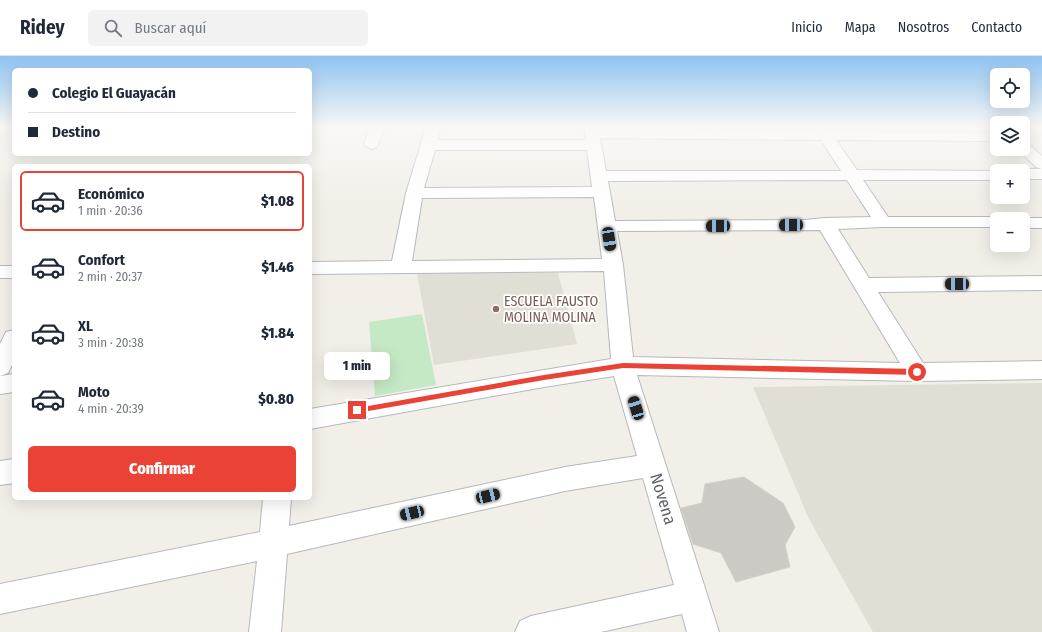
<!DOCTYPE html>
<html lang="es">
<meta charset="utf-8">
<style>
:root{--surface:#fff;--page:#f2f2f3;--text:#1f2937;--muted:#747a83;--line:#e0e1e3;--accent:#ea4335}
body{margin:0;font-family:"Fira Sans Condensed",sans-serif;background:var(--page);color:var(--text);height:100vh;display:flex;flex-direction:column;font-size:15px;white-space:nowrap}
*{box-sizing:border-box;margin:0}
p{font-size:13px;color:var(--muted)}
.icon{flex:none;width:22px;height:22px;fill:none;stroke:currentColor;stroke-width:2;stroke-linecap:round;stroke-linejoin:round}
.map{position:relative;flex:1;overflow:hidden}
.sheet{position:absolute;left:12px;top:108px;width:300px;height:336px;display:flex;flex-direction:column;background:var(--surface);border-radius:6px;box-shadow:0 4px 16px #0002}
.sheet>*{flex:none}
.guide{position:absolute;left:12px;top:12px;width:300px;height:88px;border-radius:6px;box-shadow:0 4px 16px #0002;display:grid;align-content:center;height:88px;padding:0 16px;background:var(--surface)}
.controls{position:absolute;left:990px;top:12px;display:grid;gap:8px}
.controls a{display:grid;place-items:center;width:40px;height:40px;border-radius:6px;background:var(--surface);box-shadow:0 4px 16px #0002;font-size:20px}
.end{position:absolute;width:18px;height:18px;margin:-9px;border:5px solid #ea4335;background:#fff;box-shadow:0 0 0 2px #fff}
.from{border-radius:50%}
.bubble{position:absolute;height:28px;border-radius:6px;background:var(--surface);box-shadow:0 4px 16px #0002;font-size:13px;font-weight:800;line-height:28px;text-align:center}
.car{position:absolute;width:12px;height:24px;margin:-12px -6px;border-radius:5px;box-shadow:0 0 3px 1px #0007;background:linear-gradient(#222 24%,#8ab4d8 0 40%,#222 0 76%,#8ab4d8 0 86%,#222 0)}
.guide b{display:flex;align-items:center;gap:14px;height:38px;font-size:15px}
.guide b+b{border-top:1px solid var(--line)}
.guide i{width:10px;height:10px;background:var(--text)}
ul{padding:7px 0 0;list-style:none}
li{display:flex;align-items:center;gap:12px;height:60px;margin:0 8px 6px;padding:0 8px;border:2px solid transparent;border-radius:6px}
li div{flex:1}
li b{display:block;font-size:15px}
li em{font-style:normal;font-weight:800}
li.current{border-color:var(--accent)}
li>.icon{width:36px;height:36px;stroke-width:1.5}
.primary-button{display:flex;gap:8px;margin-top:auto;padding:8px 16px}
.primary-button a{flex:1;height:46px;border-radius:6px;background:var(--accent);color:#fff;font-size:16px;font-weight:800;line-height:46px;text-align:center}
header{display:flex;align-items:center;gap:24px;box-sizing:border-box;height:56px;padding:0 20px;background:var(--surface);border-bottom:1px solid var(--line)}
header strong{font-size:19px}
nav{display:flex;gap:22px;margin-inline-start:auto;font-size:14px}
.search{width:280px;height:36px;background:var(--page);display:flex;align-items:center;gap:10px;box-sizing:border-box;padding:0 14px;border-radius:6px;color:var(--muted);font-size:15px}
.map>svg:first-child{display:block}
.education{fill:#e1ded6}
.green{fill:#c5e8c5}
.building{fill:#cccac5;stroke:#d6d1c6}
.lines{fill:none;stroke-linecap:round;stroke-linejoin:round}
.minor-casing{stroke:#b5b8bc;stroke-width:2}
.major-casing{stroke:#f2c960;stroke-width:2}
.minor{fill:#fff;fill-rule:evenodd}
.major{fill:#fff2af;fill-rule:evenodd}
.route{fill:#ea4335}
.education-dot{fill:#8d6e63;stroke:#fff;stroke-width:1.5}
.labels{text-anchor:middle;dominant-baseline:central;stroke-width:3.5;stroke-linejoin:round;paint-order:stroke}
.education-label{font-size:14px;fill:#785e54;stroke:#fff;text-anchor:start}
.near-street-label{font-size:17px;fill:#5f6368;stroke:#fff}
</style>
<header>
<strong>Ridey</strong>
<div class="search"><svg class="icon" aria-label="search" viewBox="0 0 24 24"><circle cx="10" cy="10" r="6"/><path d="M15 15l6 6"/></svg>Buscar aquí</div>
<nav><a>Inicio</a><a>Mapa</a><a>Nosotros</a><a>Contacto</a></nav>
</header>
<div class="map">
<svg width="1042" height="576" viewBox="0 0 1042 576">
<rect width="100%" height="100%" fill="#f1efe8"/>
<path class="education" d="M494,216l64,1 19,71 -143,21 -17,-91z
M1042,327v249h-169l-64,-113 -56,-132z"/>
<path class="green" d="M422,258l14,71 -61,11 -6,-74z"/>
<path class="building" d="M744,421l39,26 12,24 -10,18 5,22 -54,15 -15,-29 -28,-9 -12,-36 21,-5 3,-19z"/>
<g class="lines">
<g class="minor-casing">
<path id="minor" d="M370,71h14l-7,20 -5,2 -5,-2 -3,-3z
M426,71h14l-2,13h148l-2,-13 231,4 -2,-4h15l2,4 167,2v8l-161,-1 21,30 144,1h-4v9h-134l25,37h109l6,1 -6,1v8h-114l-45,2 31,49 173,-2v14l-164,2 45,71 119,-2v18l-125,2 -280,-6 82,257h-32l-5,-18 -81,18h-86l5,-11 11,-5 143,-31 -31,-107 -78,13 -278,63 -6,78h-32l8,-71 -257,53v-30l260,-52 3,-34h28l-2,28 276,-59 72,-11 -23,-80 -70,11 -234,42v-20l301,-50 -7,-88 -294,3v-12l82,-1 14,-68zM600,82l221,2 20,31h-235zM435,94h152l5,37 -168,1zM847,124l24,37 -46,1 -20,2 -190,1 -7,-40zM594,141l8,62 -190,2 10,-63zM820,174l80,133 -267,-6 -10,-92 -6,-34z
M1023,86l5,2 14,12v13l-6,-2 -18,-17 -1,-1h6z
M1023,113h19v10h-19v-8h-6z
M1023,162h19v10h-19v-9h-6z
M0,210h14v12h-14z
M14,274v31l-6,12 -8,3 14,-2v18l-14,2v-50l6,-12z
M14,403v24l-14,2v-24z"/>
</g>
<g class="major-casing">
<path id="major" d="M0,71h12l-7,8 -5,1z"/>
</g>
<use href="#minor" class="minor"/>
<use href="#major" class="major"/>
</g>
<linearGradient id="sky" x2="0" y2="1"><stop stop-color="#8fc3f1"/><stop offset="0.47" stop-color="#f9f8f5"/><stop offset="1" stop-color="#f9f8f5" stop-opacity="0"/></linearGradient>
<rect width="1042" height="152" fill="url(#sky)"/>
<path class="route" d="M623,307l294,6 3,3 -3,3 -294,-7 -79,12 -187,33 -4,-3 4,-2 187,-33z"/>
<circle class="education-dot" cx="496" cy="253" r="4"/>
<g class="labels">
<g class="education-label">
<text x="504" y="245">ESCUELA FAUSTO<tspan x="504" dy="16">MOLINA MOLINA</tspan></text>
</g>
<g class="near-street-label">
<text transform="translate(663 443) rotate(73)">Novena</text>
</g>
</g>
</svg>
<div class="controls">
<a><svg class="icon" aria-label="locate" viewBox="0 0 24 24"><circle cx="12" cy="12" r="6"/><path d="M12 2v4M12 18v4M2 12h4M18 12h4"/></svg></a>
<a><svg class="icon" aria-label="layers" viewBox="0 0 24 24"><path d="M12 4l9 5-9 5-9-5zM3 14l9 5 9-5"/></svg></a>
<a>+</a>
<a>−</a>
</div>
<i class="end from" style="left:917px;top:316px"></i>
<i class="end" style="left:357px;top:354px"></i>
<div class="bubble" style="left:324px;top:296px;width:66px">1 min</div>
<i class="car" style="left:791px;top:169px;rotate:269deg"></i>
<i class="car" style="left:718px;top:170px;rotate:269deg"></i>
<i class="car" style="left:609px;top:183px;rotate:171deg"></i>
<i class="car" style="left:957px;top:228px;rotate:270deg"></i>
<i class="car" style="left:636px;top:352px;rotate:343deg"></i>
<i class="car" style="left:488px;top:440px;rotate:77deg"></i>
<i class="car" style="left:412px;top:457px;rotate:257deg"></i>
<div class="guide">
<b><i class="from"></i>Colegio El Guayacán</b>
<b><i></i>Destino</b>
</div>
<section class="sheet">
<ul>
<li class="current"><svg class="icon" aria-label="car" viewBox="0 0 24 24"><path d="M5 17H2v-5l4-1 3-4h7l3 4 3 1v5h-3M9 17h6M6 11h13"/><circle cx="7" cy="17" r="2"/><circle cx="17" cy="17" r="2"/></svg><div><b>Económico</b><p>1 min · 20:36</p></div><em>$1.08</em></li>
<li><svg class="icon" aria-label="car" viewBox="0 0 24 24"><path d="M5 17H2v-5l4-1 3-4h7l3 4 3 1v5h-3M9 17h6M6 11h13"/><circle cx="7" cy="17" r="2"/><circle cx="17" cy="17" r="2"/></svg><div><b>Confort</b><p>2 min · 20:37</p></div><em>$1.46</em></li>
<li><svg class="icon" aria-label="car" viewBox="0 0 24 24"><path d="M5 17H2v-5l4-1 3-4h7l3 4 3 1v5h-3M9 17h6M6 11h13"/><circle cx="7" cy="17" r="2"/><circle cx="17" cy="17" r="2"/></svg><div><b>XL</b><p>3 min · 20:38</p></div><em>$1.84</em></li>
<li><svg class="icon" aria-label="car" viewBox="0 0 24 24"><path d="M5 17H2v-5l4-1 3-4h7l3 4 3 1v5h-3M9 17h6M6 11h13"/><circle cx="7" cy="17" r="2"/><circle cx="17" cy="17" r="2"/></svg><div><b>Moto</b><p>4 min · 20:39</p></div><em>$0.80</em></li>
</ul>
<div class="primary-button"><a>Confirmar</a></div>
</section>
</div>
